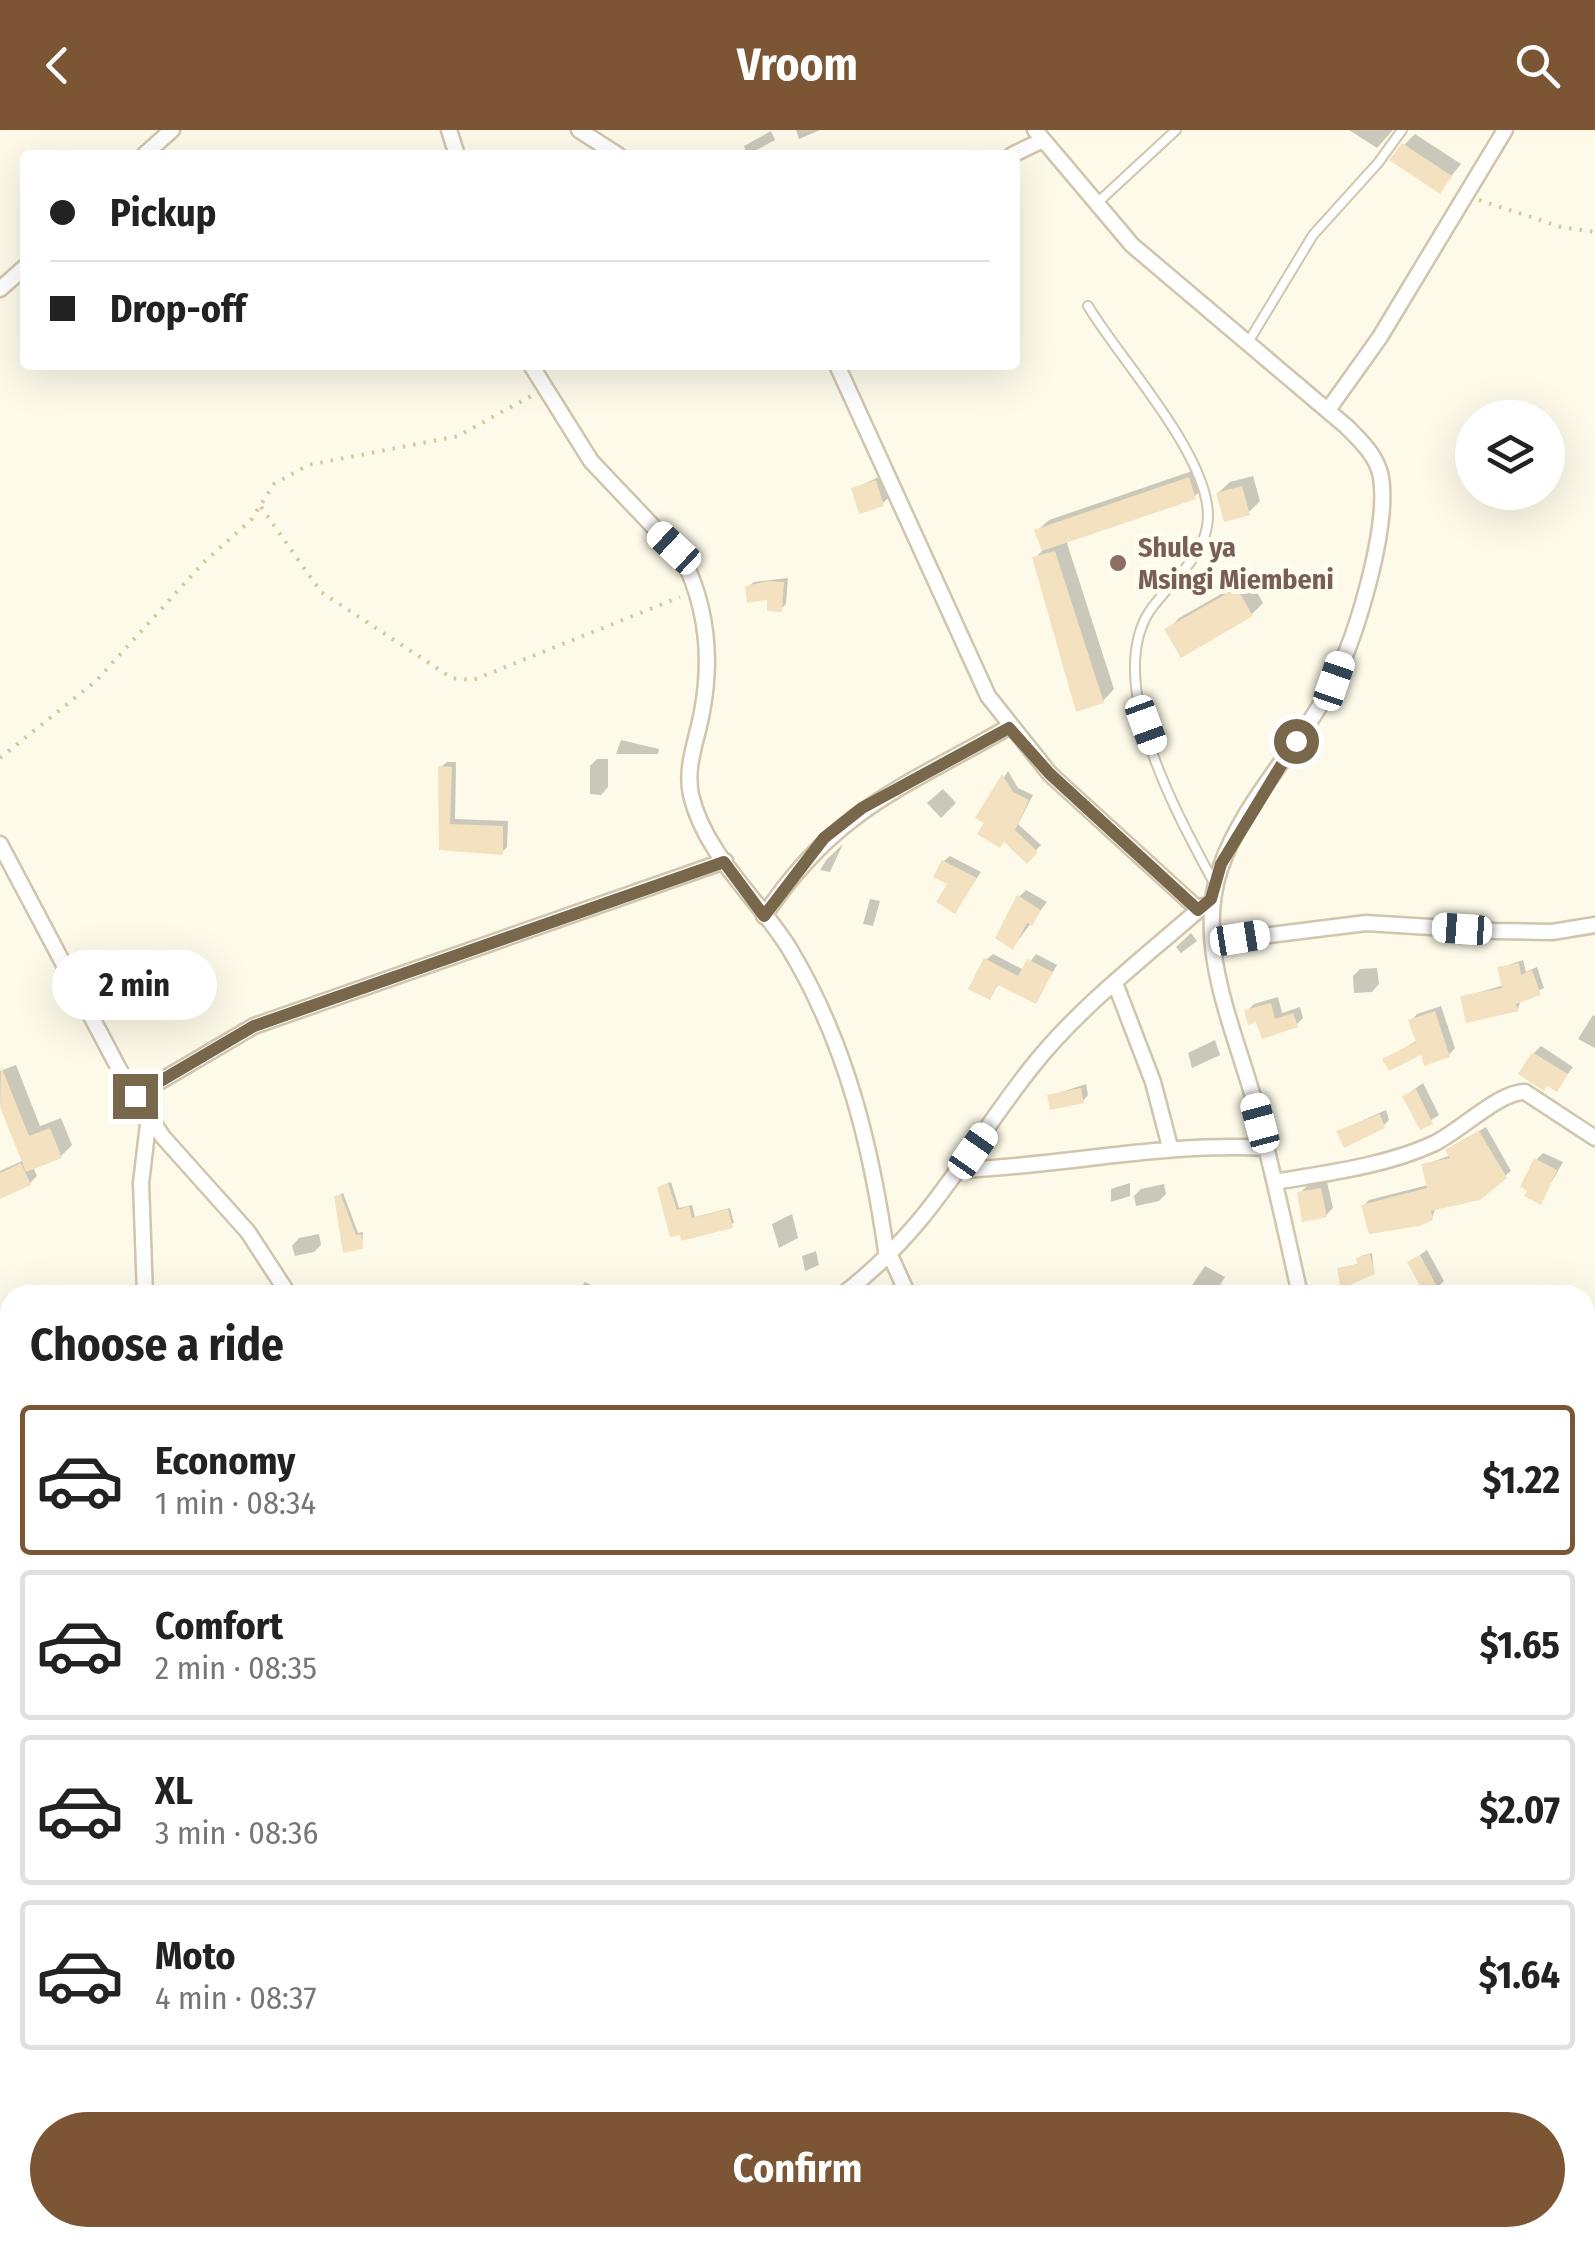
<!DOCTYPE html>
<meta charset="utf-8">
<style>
:root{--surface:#fff;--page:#f6f6f6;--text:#222;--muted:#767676;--line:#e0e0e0;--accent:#7c5634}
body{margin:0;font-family:"Fira Sans Condensed",sans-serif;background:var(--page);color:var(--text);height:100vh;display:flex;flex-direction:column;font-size:38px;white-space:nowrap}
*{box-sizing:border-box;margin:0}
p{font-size:32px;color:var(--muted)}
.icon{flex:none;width:55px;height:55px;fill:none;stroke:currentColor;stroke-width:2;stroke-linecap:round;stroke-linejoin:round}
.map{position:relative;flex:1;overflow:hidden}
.sheet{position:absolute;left:0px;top:1155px;width:1595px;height:962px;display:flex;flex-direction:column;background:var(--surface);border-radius:30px 30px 0 0;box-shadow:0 10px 40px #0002}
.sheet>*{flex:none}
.banner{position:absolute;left:20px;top:20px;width:1000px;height:220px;border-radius:10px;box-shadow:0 10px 40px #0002;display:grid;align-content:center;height:220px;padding:0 30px;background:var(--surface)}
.tools{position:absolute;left:1455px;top:270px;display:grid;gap:20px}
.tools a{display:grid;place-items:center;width:110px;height:110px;border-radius:50%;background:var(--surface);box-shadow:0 10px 40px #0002;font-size:50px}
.end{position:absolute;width:45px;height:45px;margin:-22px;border:12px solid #79674b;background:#fff;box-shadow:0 0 0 5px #fff}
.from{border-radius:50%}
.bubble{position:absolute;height:70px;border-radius:35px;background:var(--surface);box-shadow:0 10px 40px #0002;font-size:32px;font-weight:700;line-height:70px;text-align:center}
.car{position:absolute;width:30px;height:60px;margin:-30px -15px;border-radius:12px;box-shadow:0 0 8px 2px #0007;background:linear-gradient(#fff 24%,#345 0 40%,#fff 0 76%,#345 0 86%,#fff 0)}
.banner b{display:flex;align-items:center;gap:35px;height:95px;font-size:38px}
.banner b+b{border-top:2px solid var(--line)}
.banner i{width:25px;height:25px;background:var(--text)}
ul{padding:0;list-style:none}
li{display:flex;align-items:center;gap:30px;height:150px;margin:0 20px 15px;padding:0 10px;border:5px solid var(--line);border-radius:10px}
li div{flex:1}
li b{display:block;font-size:38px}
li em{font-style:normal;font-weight:700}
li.on{border-color:var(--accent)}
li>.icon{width:90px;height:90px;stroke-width:1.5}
h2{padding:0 30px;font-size:45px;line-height:120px}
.button{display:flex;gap:20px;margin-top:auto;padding:20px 30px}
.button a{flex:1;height:115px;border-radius:60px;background:var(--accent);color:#fff;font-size:40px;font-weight:700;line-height:115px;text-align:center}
header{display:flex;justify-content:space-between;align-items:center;height:130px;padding:0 30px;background:var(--accent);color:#fff;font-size:45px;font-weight:700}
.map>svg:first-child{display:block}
.shadow{fill:#0003}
.building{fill:#f3e1bf}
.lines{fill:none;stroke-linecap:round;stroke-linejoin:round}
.lane-casing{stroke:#d0c5ad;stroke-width:12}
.street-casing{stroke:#d0c5ad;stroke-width:19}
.path{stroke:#d9c5a2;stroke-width:4;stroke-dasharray:2.5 8;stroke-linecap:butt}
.lane{stroke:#fff;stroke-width:8}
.street{stroke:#fff;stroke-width:14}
.route{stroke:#79674b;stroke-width:12}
.education-dot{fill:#8d6e63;stroke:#fffdf0;stroke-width:4}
.labels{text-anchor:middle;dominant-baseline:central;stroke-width:10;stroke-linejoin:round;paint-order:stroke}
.education-label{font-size:28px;font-weight:bold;fill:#785e54;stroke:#fffdf0;text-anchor:start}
</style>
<header><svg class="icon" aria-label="back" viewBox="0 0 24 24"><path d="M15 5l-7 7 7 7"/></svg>Vroom<svg class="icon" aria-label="search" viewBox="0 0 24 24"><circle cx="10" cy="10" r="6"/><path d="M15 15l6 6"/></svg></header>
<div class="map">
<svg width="1595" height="2117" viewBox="0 0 1595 2117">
<rect width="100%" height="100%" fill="#fdfae9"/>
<path class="shadow" d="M796,0h24l-21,9z
M1349,0h44l-16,18z
M771,1l4,9 -28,15 -3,-9z
M1415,4l46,30 -22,27 -35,-46z
M1201,338l5,17 -11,11 -129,44 48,149 -11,12 -68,-143 9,-9 -7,-18 12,-11z
M883,345l6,22 -7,7 -29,-15z
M1253,346l7,25 -11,11 -31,-19 12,-11z
M788,448l-2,26 -5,5 -11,-12 -22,-10 6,-5z
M1249,448l14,25 -11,11 -84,16 11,-12z
M621,610l38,9 -1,5h-42z
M597,629h11v28l-7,8 -11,-1v-28z
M447,632h9l-1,57 53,2 -1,26 -5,5 -61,-4v-81z
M1008,641l10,17 15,7 -15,29 23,21 -14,15 -48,-43z
M943,659l13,14 -15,15 -14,-15z
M843,714l-13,28 -10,-2 7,-11z
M950,726l31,16 -25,37 -12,-48z
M1026,760l21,12 -34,45 6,-50z
M870,769l10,2 -7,25 -10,-2z
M1191,803l6,8 -16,12 -5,-6z
M993,824l31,16 12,-16 21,11 -21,36 -36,-18 -11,14 -3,-37z
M1523,830l3,12 11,-5 7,21 -23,11 -3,10 -55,-12 41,-12 -4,-17z
M1377,838l2,16 -7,8 -18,1 -1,-17 7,-7z
M1278,867l4,16 18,-6 3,11 -7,7 -38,-6 -11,-8 7,-7z
M1441,876l14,42 -6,7 -27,-3 -37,7 33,-19 -7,-19 6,-7z
M1593,885l2,1v32l-17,-9z
M1215,910l5,15 -28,13 -4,-15z
M1541,916l32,21 -17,22 -22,-36z
M16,935l24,61 21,-8 11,27 -11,11 -28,11 4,9 -7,7 -30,13v-25l24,-11 -24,-55v-34z
M1423,953l16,32 -18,12 -16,-31z
M1086,954l2,11 -5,6 -34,-5z
M1386,980l3,10 -6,6 -44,5z
M1486,997l25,44 -6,5 -69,31 -4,11 -68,-13 5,-5 59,-15 -4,-20 27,-10 -3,-5 6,-5z
M1543,1023l20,9 -23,40 -4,-42z
M671,1052l8,26 13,-3 3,12 35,-9 4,15 -51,15 -24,-51z
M1327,1052l6,26 -7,7 -26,-22 7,-7z
M1130,1053v13l-19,6v-13z
M1164,1054l2,10 -7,7 -23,5 -2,-10 7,-7z
M343,1063l15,40 5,-1 -1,15 -26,-50z
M792,1084l6,24 -19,10 -7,-24z
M319,1104l2,11 -7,7 -19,4 -3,-10 7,-8z
M1427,1120l17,31 -7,7 -27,-26z
M816,1121l3,14 -14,6 -3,-15z
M1372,1123l2,19 -34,-3 20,-6 1,-7z
M1205,1136l20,11 -11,18 -24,-7z
M585,1152l23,12 -1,1h-32z
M1585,1384l10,2 -3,59 -7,-2z
M5,1417l4,14 -9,7v-19z
M1585,1482l10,2v23l-10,-1z
M10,1575v23h-7l-1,-17z
M1585,1774l10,37v7l-10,5z
M1595,1955v21h-10v-19z
M10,2019v18l-10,3v-18z
M1585,2060h10v57h-107l2,-9h95z
M159,2108h10l5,2 -4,7h-18z
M551,2108h46l-10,9h-47z
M715,2108h22l-6,9h-12l-7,-4z
M790,2108h36l10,4 1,-4h25l-3,9h-73z
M1057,2108h78l-1,9h-77z
M1320,2108h38v9h-38z"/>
<path class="building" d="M1402,13l50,33 -12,18 -51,-34z
M1189,347l7,22 -154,52 -8,-21z
M876,350l8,26 -25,8 -8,-26z
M1242,356l8,29 -26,7 -8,-29z
M1055,421l49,152 -28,9 -44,-155z
M769,451l15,1 -2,30 -15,-1v-11l-20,3 -2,-17z
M1237,458l16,28 -72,42 -17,-29z
M438,636l14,1 -2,57 53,2v29l-64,-5z
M1002,644l11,18 16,8 -14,30 23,22 -11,12 -23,-22 -4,6 -23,-14 7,-11 -9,-5z
M942,730l35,18 -22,36 -19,-12 11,-18 -14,-7z
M1017,765l24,15 -9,16 -5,-3 -14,27 -18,-12z
M984,828l34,18 9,-17 26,13 -17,32 -38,-19 -8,15 -22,-11z
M1519,833l2,12 11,-5 9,25 -25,9 3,7 -53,12 -6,-27 42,-8 -5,-21z
M1271,873l4,16 18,-6 5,14 -36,12 -6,-17 -8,3 -4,-15z
M1435,881l15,46 -26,9 -3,-11 -32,16 -7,-12 34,-17 -8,-22z
M1532,922l36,22 -11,18 -10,-6 -3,5 -26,-17z
M1,936l28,70 21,-8 12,30 -36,14 -26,-65z
M1081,958l3,15 -34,7 -3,-15z
M1416,959l17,35 -13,6 -18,-34z
M1380,984l5,14 -41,20 -8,-17z
M1479,1001l28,47 -27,22 -49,11 2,9 -13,6 -51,8 -8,-29 66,-17 -6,-24 29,-6 -5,-8z
M1534,1028l23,12 -16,35 -17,-9 3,-5 -7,-4z
M21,1033l10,22 -31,14v-26z
M668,1053l9,27 12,-4 3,12 36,-9 5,19 -52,13 -1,-6 -10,2 -13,-50z
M1321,1058l6,29 -25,5 -5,-30z
M341,1065l15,40 5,-1 2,15 -20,4 -9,-57z
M1370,1124l5,20 -34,15 -4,-21 20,-4 -1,-6z
M1420,1125l19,35 -9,5h-5l-18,-33z"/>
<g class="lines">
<g class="lane-casing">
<path id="lane" d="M1096,74l80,-74
M1088,176c33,55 120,148 120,210 0,40 -39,66 -59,96 -45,72 29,204 65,271
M1247,214l66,-109 65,-72 24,-33"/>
</g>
<g class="street-casing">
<path id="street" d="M449,0l8,25
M579,0l39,25
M1035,0l97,115 215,182c14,14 30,29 34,50 8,51 -24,158 -48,205 -32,64 -90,118 -113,187 -26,77 15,161 35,235 17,63 31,127 45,191
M144,25l28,-25
M1012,25l31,-15
M0,159l25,-22
M531,235l60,96 91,96c25,49 30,102 20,155 -5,28 -17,54 -11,83 14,60 67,103 98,153 58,96 83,201 98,310
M837,235l151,331 62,78 149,136
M1328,280l52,-73 125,-207
M0,714l127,240 36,53 85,95 41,63
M764,786c70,-106 140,-129 245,-189
M1214,812l152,-19 129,8 57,1 43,-7
M1115,853l38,99 17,65
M135,966l119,-70 471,-165
M959,1040c104,-4 204,-28 308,-22
M1275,1052c52,-9 110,-16 158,-38 26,-12 67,-53 92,-52l70,46
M890,1125l18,40
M145,1165l-4,-112 8,-67
M842,1165c90,-69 122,-142 189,-227 48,-61 114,-111 172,-162
M1585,1372l10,2
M0,1521l10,5
M0,1715l10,14
M1585,1905l10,1
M0,1963l10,4
M0,2059l10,-4
M28,2108l2,9
M459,2108l1,9
M1401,2108l1,9
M992,2117l1,-9"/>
</g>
<path class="path" d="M1479,70l82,27 34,5
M261,377l60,85 131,86 21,2 207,-83
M0,628l96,-77 107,-118 48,-43 23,-36 34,-19 150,-29 73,-40"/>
<use href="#lane" class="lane"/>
<use href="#street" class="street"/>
</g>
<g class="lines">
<path class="route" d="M135,966l119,-70 470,-164 40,54 60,-78 38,-30 147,-80 41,46 148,136 13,-11 10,-35 75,-123"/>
</g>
<circle class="education-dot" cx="1118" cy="433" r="10"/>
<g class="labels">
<g class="education-label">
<text x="1138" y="417">Shule ya<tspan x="1138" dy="32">Msingi Miembeni</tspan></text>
</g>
</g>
</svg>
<div class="tools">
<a><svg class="icon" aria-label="layers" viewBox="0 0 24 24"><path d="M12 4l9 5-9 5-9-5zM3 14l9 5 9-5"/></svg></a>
</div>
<i class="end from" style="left:1296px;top:611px"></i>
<i class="end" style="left:135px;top:966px"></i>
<div class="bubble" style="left:52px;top:820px;width:165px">2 min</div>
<i class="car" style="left:674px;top:418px;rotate:313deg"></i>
<i class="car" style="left:1334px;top:551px;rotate:19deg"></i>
<i class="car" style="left:1146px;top:595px;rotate:160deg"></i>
<i class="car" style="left:1462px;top:799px;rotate:274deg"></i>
<i class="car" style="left:1240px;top:808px;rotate:81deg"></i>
<i class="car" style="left:1260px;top:993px;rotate:345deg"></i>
<i class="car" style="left:973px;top:1021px;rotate:35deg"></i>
<div class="banner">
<b><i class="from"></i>Pickup</b>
<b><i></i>Drop-off</b>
</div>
<section class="sheet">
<h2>Choose a ride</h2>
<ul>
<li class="on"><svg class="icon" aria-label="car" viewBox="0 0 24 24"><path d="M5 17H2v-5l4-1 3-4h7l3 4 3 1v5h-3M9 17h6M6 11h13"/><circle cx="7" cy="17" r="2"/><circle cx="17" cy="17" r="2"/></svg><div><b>Economy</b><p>1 min · 08:34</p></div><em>$1.22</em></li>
<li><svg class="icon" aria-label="car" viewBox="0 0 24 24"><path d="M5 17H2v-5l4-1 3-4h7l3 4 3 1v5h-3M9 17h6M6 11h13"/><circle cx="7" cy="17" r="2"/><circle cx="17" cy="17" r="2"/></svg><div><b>Comfort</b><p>2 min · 08:35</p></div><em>$1.65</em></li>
<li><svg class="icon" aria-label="car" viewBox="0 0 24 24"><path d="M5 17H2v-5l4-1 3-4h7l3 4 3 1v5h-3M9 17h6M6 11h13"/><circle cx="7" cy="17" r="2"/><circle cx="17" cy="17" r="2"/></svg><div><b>XL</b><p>3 min · 08:36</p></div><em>$2.07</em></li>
<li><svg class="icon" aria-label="car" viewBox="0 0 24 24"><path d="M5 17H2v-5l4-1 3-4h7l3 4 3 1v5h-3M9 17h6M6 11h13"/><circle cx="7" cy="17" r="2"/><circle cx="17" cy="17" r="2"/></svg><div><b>Moto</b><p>4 min · 08:37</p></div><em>$1.64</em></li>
</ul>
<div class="button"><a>Confirm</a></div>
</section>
</div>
